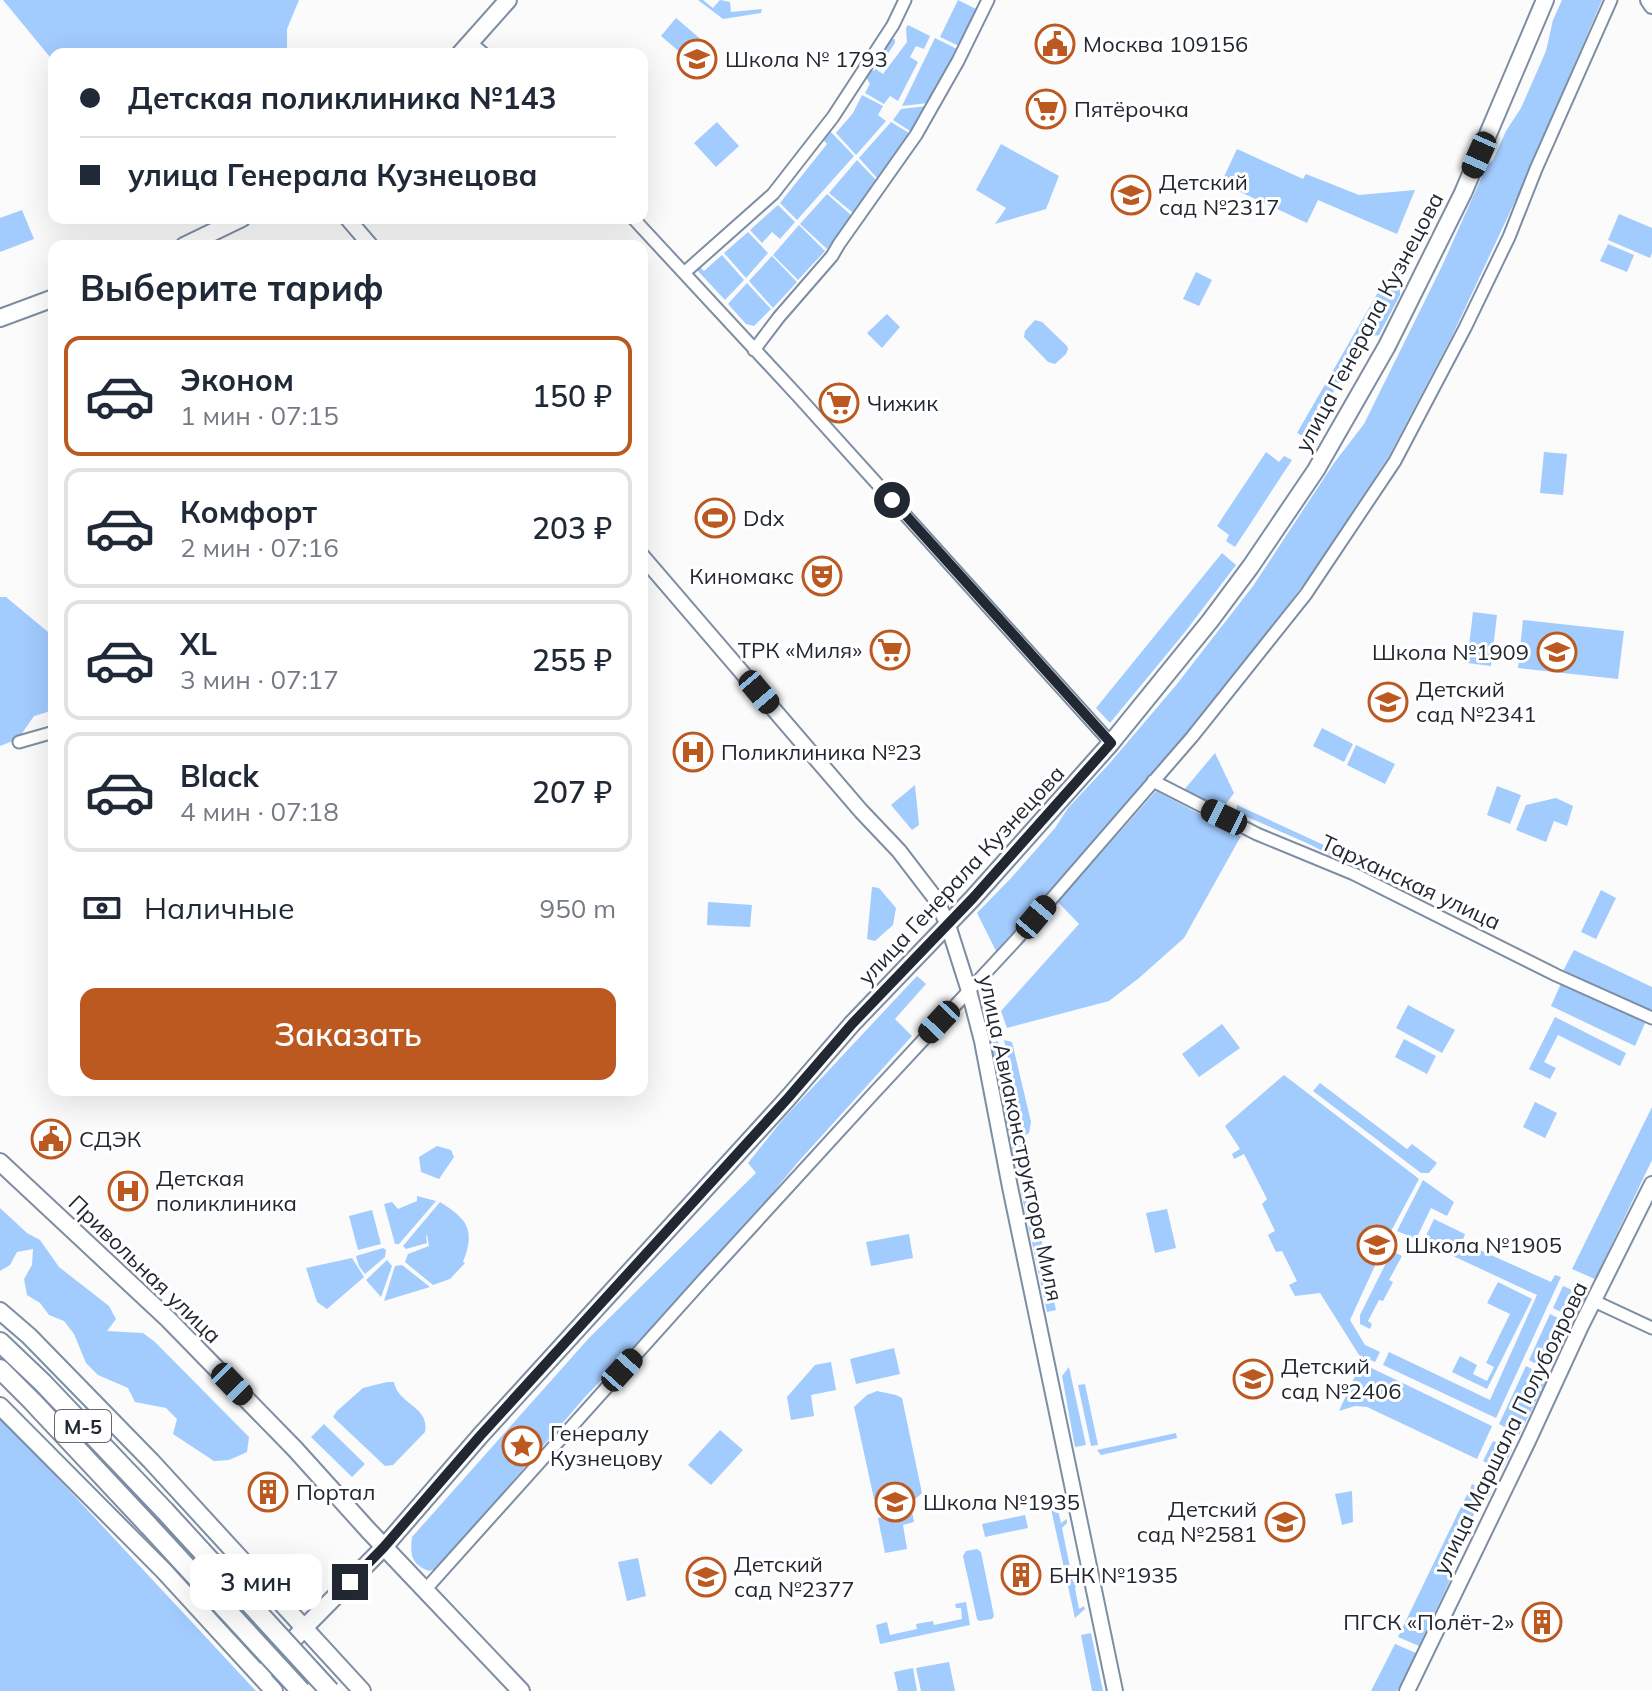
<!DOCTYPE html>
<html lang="ru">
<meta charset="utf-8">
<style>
:root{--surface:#fff;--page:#f2f2f3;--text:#1f2937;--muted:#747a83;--line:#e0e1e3;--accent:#bc5921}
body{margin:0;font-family:Mulish,sans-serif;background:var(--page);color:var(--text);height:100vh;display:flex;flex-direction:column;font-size:30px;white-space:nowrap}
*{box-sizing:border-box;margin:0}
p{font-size:26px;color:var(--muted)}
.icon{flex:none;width:44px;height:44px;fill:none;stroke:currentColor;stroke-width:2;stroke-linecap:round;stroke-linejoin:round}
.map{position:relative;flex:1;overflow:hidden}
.sheet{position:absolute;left:48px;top:240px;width:600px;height:856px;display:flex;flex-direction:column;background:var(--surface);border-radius:16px;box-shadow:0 8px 32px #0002}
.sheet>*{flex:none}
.top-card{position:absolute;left:48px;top:48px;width:600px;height:176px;border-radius:16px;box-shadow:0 8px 32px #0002;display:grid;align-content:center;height:176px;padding:0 32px;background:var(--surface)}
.end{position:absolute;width:36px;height:36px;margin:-18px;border:10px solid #212831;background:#fff;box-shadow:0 0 0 4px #fff}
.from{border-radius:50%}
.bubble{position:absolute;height:56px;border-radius:16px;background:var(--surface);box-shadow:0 8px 32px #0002;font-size:26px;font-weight:600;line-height:56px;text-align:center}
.car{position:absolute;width:24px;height:48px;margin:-24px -12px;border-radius:10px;box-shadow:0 0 6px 2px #0007;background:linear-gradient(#222 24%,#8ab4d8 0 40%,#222 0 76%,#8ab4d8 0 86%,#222 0)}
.top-card b{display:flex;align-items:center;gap:28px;height:76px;font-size:30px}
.top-card b+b{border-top:2px solid var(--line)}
.top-card i{width:20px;height:20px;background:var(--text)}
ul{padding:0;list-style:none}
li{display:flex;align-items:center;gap:24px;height:120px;margin:0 16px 12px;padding:0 16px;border:4px solid var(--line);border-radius:16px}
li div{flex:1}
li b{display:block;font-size:30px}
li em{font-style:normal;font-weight:600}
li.on{border-color:var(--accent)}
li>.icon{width:72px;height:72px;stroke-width:1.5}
h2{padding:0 32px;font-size:36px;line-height:96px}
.pay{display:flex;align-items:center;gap:20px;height:88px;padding:0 32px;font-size:30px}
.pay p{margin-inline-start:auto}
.cta{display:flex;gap:16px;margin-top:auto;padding:16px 32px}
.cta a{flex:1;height:92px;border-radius:16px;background:var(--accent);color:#fff;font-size:32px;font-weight:600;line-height:92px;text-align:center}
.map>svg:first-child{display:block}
.green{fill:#a2cbfe}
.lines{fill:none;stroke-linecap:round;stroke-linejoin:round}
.minor-casing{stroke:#7d8ea3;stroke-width:15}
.tertiary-casing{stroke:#7d8ea3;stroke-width:18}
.secondary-casing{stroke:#7d8ea3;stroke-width:20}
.trunk-casing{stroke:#7d8ea3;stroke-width:22}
.minor{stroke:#fff;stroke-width:11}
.tertiary{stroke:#fff;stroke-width:14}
.secondary{stroke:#fff;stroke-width:16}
.trunk{stroke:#fff;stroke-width:18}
.trunk-bridge-casing{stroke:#7d8ea3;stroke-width:22;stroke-linecap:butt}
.trunk-bridge{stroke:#fff;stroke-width:18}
.route{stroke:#212831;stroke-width:10}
.labels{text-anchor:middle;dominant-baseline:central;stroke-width:6;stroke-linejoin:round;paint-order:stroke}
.shield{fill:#fff;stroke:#64686f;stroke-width:2}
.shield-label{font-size:20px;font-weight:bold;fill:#212831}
.poi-label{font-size:22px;fill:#212831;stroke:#fff;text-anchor:start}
.street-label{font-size:22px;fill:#212831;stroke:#fff}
</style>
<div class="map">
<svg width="1652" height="1691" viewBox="0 0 1652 1691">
<rect width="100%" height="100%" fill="#fbfbfb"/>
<path class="green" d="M3,0h296l-12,29v25h-233v8z
M698,0h5l10,8 7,-8 10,2 1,10 31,-3 -1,4 -38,6z
M958,0l18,9 -17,37 -19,-9z
M1562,0h40l-77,180 -73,156 -63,120 -75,114 -87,117 -146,171 -85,93 -19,-38 35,-36 43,-49 13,-20 41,-44 68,-80 76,-98 81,-123 30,-39 78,-158 45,-101 6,-5 13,-29 15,-23 25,-57 7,-31z
M676,18l35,30 -15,18 -35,-30z
M908,25l22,11 -6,13 -8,-3 -6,11 8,5 -20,39 -8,-5 -6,8 -19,-11 5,-9 -4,-7 4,-8 4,2 9,-15 -3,-6 6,-10 9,-1v4l-18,27 6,4 24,-32 -1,-14z
M935,38l22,11 -29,54 -26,3z
M862,95l21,11 -5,9 8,6 -30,34 -20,-22 17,-20z
M927,106l-17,25 -17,-11 8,-11z
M717,122l22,24 -23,21 -22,-24z
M891,122l18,11 -32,45 -18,-20z
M829,130l25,26 -57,64 -17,-17 47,-59 -5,-6z
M1001,144l58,32 -13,33 -51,15 11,-16 -30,-18z
M1237,149l66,30 3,-5 53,21 56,-5 -18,44 -79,-34 -11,23 -86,-40z
M857,160l19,20 -23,33 -24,-20z
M827,194l24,21 -24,34 -27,-25z
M778,205l17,17 -15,17 -8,-7 -10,11 -12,-13z
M22,210l12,29 -34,13v-34z
M1619,214l33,14v25l-2,5 -42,-18z
M799,225l26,26 -27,29 -25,-25z
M748,232l20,21 -22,25 -22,-25z
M1608,244l26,11 -7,17 -27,-11z
M722,255l22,25 -19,20 -29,-31 3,-3 5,5z
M772,256l25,26 -24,26 -24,-27z
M1196,272l16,8 -13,26 -16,-7z
M1384,282l16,7v6l-21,40 -14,3 -59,100 -9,-5z
M747,283l24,26 -17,17 -8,-2 -18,-20z
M887,314l13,13 -18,21 -15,-15z
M1035,320l7,2 25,24 1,3 -2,5 -11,10 -7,-2 -24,-25 1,-6z
M1266,452l13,10 5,-6 8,4 -57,87 -9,-6 3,-6 -12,-9z
M1544,452l23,2 -4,41 -23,-2z
M1222,553l14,12 -51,67 -75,91 -14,-15z
M0,597h6l48,40v73l-20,6 -16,23 -18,7z
M1473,612l24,3 -6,51 -24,-3z
M1523,620l101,11 -6,48 -100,-11z
M1322,728l31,16 -9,18 -31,-16z
M1356,745l39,19 -10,20 -38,-19z
M1215,753l19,40 -11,15 -39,-18z
M915,785l4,40 -7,5 -21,-25z
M1497,786l24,9 -11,29 -23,-9z
M1156,791l85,45 -57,102 -45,40 -30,23 -102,27 -6,-17 78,-87 -21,-22z
M1556,798l17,8 -6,20 -13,-5 -8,21 -30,-12 10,-25z
M1237,805l152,70 -7,7 -73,-38 -73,-32z
M872,887l7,1 17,20 -3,17 -18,16 -8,-2z
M1601,890l15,8 -20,41 -15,-7z
M708,902l44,3 -2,22 -43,-2z
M1574,950l78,37v22l-2,4 -87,-42z
M917,976l9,8 -31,35 17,17 -113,125 -59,71 -57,64 -98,101 -147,171 -9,3c-18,-7 -19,-16 -17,-34l177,-199 167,-165 -8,-10 36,-45z
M1562,981l84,40 -11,25 -84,-40z
M1408,1005l47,25 -13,23 -46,-25z
M1555,1017l71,36 -6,13 -62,-31 -14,27 12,6 -6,11 -21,-10z
M1222,1024l18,24 -41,29 -17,-23z
M1404,1039l32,17 -9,18 -32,-17z
M1004,1040l8,2 19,80 -2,11 -4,2z
M998,1041l21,96 -9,2 -20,-96z
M1284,1075l135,104 -30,56 -39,85 15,25 15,7 -5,10 -16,-7 -39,-62 -25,3 -6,-11 8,-4 -15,-30 -6,1 -8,-17 7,-4 -13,-27 5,-5 -23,-45 -10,5 -2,-5 8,-5 -15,-23z
M1320,1083l87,66 5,-5 25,19 -8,10h-8l-108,-82z
M1535,1102l22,11 -12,25 -22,-11z
M1652,1107v53l-57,119 -23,-10z
M1020,1142l9,36h-10c-6,-10 -7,-20 -7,-31l3,-4z
M437,1146l14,4 3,7 -15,22 -18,-7 -2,-15z
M1423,1180l31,22 -7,14 -16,-8 -15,31 -19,-8z
M1031,1189l25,121 -9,2 -26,-120z
M417,1196l19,5 -37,43h-4l-11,-40 8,-2 6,7 19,-8z
M440,1202c29,18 35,29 23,60l2,1 -15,16 -17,6 -28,-23 3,-8 21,-8 -2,-11 -1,1 1,7 -21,6 -3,-3z
M0,1208l27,25 13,7 19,27 50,39 7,13 -9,12 36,2 12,9 94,95 -2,15 -18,8 -15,1 -41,-27 4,-15 -11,-11 -31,-6 -7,-14 -30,-13 -12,-12 -12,-29 -10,-13 -15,-6 -9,-12 -13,-8 -3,-16 8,-14 1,-16 -16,3 -7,13 -10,6z
M1167,1209l9,39 -21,5 -9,-40z
M372,1210l9,34 -23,6 -9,-34z
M1434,1219l31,15 -3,8 89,40 4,-7 6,2 -65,141 -113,-53 6,-13 101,48 47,-105 -114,-53z
M909,1234l4,24 -42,8 -5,-24z
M383,1248l3,2 -1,7 -20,17 -6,-8 -3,-10z
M1392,1251l10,5 -13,24 4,2 -10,19 -4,-1 -11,21 4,3 -2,5 -10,-5v-9z
M352,1258l12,19 -37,32 -10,-7 -11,-34z
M387,1260l5,6 -11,31 -15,-17z
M402,1265l28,22 -46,14 11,-35z
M1498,1282l34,17 -45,90 -35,-17 8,-16 17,9 -4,9 14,7 7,-14 -8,-4 24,-49 -23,-11z
M1563,1286l23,10 -11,23 -22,-11z
M1550,1314l18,9 -23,46 -16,-9z
M894,1348l6,26 -44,10 -6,-25z
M831,1362l5,28 -25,5 3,21 -23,4 -4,-23 28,-32z
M1361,1363l131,63 -15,33 -110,-52 -12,-1 -16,5z
M1526,1366l22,11 -29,58 -20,-11z
M1069,1367l17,78 -11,2 -13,-71z
M387,1382h7c4,23 36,24 31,50l-32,33 -8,1 -52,-49 4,-6 26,-23z
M1085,1384l13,61 -7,1 -13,-61z
M877,1391l19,4 6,3 20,95c-14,14 -32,17 -48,6l-20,-92 13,-12z
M0,1416l256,275h-256z
M324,1424l41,40 -13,13 -41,-40z
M720,1430l23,20 -32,35 -23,-20z
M1176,1433l1,5 -76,17 -4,-5z
M1493,1441l19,9 -10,20 -19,-9z
M1472,1484l19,9 -2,3 -7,1 -16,34 7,1 -2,3h-7l-20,39 8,2 -33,70 -21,-9z
M1352,1491l1,31 -11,3 -7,-31z
M1059,1503l5,1 -6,6 3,13 6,-4v4l-5,5 11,54 5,-4 1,4 -4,6 4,21 5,-3 1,3 -10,9 -24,-109z
M912,1511l2,11 -11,3 4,24 -22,4 -7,-35z
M1025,1515l3,13 -43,9 -3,-13z
M977,1549l4,3 13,64 -2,3 -13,2 -2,-2 -14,-63 3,-5z
M638,1558l8,38 -19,5 -9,-39z
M966,1602l4,23 -90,19 -4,-19 11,-3 3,13 27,-6 -1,-5 17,-3 1,4 28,-6 -1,-11h-5l-1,-4z
M1091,1633l12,58h-11l-11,-56z
M1395,1644l21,9 -19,38h-26z
M949,1662l6,29h-34l-5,-23z
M913,1668l4,23h-19l-4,-19z"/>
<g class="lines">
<g class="minor-casing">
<path id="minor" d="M471,43l13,11
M633,218l164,177 314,348
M684,273l89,-79 60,-77 60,-92 12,-25
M754,350l25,-33 53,-61 7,-12 77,-109 42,-74 30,-61
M19,742l35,-10
M1153,781l104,53 97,40 202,101 96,43
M1594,1301l58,27
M425,1590l278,-310 170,-186 143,-154 176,-203 114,-143 89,-133 70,-133 44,-91 27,-68 75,-169"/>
</g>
<g class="tertiary-casing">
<path id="tertiary" d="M1648,0l4,6
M347,218l24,28
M642,556l219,255 38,40 36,47 13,27 21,66 13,50 28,146 105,504
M1407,1691l121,-250 53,-115 71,-142"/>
</g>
<g class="secondary-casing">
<path id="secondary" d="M460,54l48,-54
M184,246l58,-28
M0,318l54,-20
M0,1162l168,157 127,130 74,82 152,160
M0,1311l29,25 122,125 211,230
M0,1406l164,165 110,120
M260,1676l45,-49 79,-80 96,-111 308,-338 64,-74 121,-126 138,-155 99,-122 41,-55 65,-96 71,-124 76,-153 82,-193"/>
</g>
<g class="trunk-casing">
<path id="trunk" d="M0,1342l43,41 122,128
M0,1369l32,32 117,125"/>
</g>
<use href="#minor" class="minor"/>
<use href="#tertiary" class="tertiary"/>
<use href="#secondary" class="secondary"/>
<use href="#trunk" class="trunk"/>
<g class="trunk-bridge-casing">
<path id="trunk-bridge" d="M165,1511l165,180
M149,1526l152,165"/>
</g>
<use href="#trunk-bridge" class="trunk-bridge"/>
</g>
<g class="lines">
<path class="route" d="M350,1582l34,-35 96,-111 308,-338 64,-74 121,-126 138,-155 -219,-243"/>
</g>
<defs>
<g id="civic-ring" transform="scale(2)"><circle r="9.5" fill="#fff" stroke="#bc5921" stroke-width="1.5"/><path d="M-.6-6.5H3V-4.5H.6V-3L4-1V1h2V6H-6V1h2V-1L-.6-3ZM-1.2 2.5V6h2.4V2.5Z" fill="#bc5921"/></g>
<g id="school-ring" transform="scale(2)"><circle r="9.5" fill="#fff" stroke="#bc5921" stroke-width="1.5"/><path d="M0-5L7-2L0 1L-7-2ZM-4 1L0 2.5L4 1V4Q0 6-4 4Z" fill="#bc5921"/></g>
<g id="supermarket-ring" transform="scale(2)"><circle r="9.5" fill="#fff" stroke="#bc5921" stroke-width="1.5"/><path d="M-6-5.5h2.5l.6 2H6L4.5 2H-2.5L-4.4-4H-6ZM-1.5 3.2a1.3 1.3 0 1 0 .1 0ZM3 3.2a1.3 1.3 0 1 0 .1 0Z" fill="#bc5921"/></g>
<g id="stadium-ring" transform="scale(2)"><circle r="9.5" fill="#fff" stroke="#bc5921" stroke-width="1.5"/><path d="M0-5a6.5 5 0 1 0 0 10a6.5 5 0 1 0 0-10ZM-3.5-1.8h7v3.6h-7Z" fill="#bc5921"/></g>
<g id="theatre-ring" transform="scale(2)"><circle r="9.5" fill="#fff" stroke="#bc5921" stroke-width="1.5"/><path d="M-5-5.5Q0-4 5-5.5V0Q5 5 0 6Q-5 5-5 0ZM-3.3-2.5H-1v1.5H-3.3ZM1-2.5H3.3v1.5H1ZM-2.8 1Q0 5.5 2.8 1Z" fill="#bc5921"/></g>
<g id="hospital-ring" transform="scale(2)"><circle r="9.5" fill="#fff" stroke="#bc5921" stroke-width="1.5"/><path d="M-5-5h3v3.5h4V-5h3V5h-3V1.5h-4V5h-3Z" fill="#bc5921"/></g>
<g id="sight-ring" transform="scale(2)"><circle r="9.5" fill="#fff" stroke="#bc5921" stroke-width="1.5"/><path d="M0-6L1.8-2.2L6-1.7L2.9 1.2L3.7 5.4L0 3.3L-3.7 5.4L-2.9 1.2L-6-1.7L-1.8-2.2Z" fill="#bc5921"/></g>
<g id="building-ring" transform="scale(2)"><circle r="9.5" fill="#fff" stroke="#bc5921" stroke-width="1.5"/><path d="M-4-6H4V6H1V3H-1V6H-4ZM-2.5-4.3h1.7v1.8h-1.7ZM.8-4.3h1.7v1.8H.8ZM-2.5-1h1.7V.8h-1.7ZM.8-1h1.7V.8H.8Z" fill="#bc5921"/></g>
</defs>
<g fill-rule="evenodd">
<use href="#civic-ring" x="1055" y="44"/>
<use href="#school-ring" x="697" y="59"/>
<use href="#supermarket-ring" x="1046" y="109"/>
<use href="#school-ring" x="1131" y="195"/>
<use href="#supermarket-ring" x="839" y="403"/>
<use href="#stadium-ring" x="715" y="518"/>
<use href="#theatre-ring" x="822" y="576"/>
<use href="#supermarket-ring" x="890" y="650"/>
<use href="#school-ring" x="1557" y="652"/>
<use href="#school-ring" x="1388" y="702"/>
<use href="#hospital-ring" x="693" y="752"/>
<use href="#civic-ring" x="51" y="1139"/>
<use href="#hospital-ring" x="128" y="1191"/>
<use href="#school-ring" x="1377" y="1245"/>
<use href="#school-ring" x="1253" y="1379"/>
<use href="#sight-ring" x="522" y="1446"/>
<use href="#building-ring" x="268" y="1492"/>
<use href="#school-ring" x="895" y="1502"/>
<use href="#school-ring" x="1285" y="1522"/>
<use href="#building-ring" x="1021" y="1575"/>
<use href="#school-ring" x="706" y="1577"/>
<use href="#building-ring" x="1542" y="1622"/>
</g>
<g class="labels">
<rect class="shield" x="55" y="1410" width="56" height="32" rx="6"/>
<g class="shield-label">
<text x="83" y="1426">М-5</text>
</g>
<g class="poi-label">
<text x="1083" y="44">Москва 109156</text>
<text x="725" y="59">Школа № 1793</text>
<text x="1074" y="109">Пятёрочка</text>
<text x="1159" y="182">Детский<tspan x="1159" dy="25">сад №2317</tspan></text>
<text x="867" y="403">Чижик</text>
<text x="743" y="518">Ddx</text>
<text x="794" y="576" text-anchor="end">Киномакс</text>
<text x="862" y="650" text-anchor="end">ТРК «Миля»</text>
<text x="1529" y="652" text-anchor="end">Школа №1909</text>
<text x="1416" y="689">Детский<tspan x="1416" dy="25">сад №2341</tspan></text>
<text x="721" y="752">Поликлиника №23</text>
<text x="79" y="1139">СДЭК</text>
<text x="156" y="1178">Детская<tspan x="156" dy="25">поликлиника</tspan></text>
<text x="1405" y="1245">Школа №1905</text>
<text x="1281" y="1366">Детский<tspan x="1281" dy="25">сад №2406</tspan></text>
<text x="550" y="1433">Генералу<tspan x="550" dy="25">Кузнецову</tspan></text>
<text x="296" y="1492">Портал</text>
<text x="923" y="1502">Школа №1935</text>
<text x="1257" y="1509" text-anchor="end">Детский<tspan x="1257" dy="25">сад №2581</tspan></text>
<text x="734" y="1564">Детский<tspan x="734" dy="25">сад №2377</tspan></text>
<text x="1049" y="1575">БНК №1935</text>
<text x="1514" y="1622" text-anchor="end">ПГСК «Полёт-2»</text>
</g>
<g class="street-label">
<text transform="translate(1369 322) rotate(-62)">улица Генерала Кузнецова</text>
<text transform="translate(961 875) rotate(-47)">улица Генерала Кузнецова</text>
<text transform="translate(1411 882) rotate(25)">Тарханская улица</text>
<text transform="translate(1021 1138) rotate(78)">улица Авиаконструктора Миля</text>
<text transform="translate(145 1269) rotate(44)">Привольная улица</text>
<text transform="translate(1510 1428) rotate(-64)">улица Маршала Полубоярова</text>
</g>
</g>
</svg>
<i class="end from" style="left:892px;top:500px"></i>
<i class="end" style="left:350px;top:1582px"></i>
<div class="bubble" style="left:190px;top:1554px;width:132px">3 мин</div>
<i class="car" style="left:1479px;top:155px;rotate:204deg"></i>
<i class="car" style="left:759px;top:692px;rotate:140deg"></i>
<i class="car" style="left:1224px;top:817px;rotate:296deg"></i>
<i class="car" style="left:1036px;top:917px;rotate:40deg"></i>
<i class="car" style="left:939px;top:1022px;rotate:223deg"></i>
<i class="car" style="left:622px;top:1370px;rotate:42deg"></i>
<i class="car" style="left:232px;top:1384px;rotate:136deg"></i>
<div class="top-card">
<b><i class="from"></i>Детская поликлиника №143</b>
<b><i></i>улица Генерала Кузнецова</b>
</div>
<section class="sheet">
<h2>Выберите тариф</h2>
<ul>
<li class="on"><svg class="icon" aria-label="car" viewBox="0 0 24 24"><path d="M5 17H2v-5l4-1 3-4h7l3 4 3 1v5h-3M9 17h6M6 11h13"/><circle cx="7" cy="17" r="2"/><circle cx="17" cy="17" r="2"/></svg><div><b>Эконом</b><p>1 мин · 07:15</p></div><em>150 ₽</em></li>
<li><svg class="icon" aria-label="car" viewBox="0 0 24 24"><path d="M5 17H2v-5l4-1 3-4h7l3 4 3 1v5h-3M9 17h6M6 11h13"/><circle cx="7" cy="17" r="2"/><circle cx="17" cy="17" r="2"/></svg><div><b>Комфорт</b><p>2 мин · 07:16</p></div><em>203 ₽</em></li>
<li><svg class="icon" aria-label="car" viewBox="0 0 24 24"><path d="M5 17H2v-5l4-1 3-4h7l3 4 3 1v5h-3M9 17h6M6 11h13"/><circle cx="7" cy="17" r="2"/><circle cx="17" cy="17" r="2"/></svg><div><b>XL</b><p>3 мин · 07:17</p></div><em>255 ₽</em></li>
<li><svg class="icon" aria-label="car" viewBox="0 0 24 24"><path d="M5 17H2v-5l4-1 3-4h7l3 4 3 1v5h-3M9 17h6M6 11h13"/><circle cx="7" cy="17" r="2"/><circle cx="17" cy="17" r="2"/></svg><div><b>Black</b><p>4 мин · 07:18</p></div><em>207 ₽</em></li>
</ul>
<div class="pay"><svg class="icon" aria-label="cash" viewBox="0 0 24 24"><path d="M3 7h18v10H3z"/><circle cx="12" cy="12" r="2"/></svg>Наличные<p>950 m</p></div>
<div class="cta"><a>Заказать</a></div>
</section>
</div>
